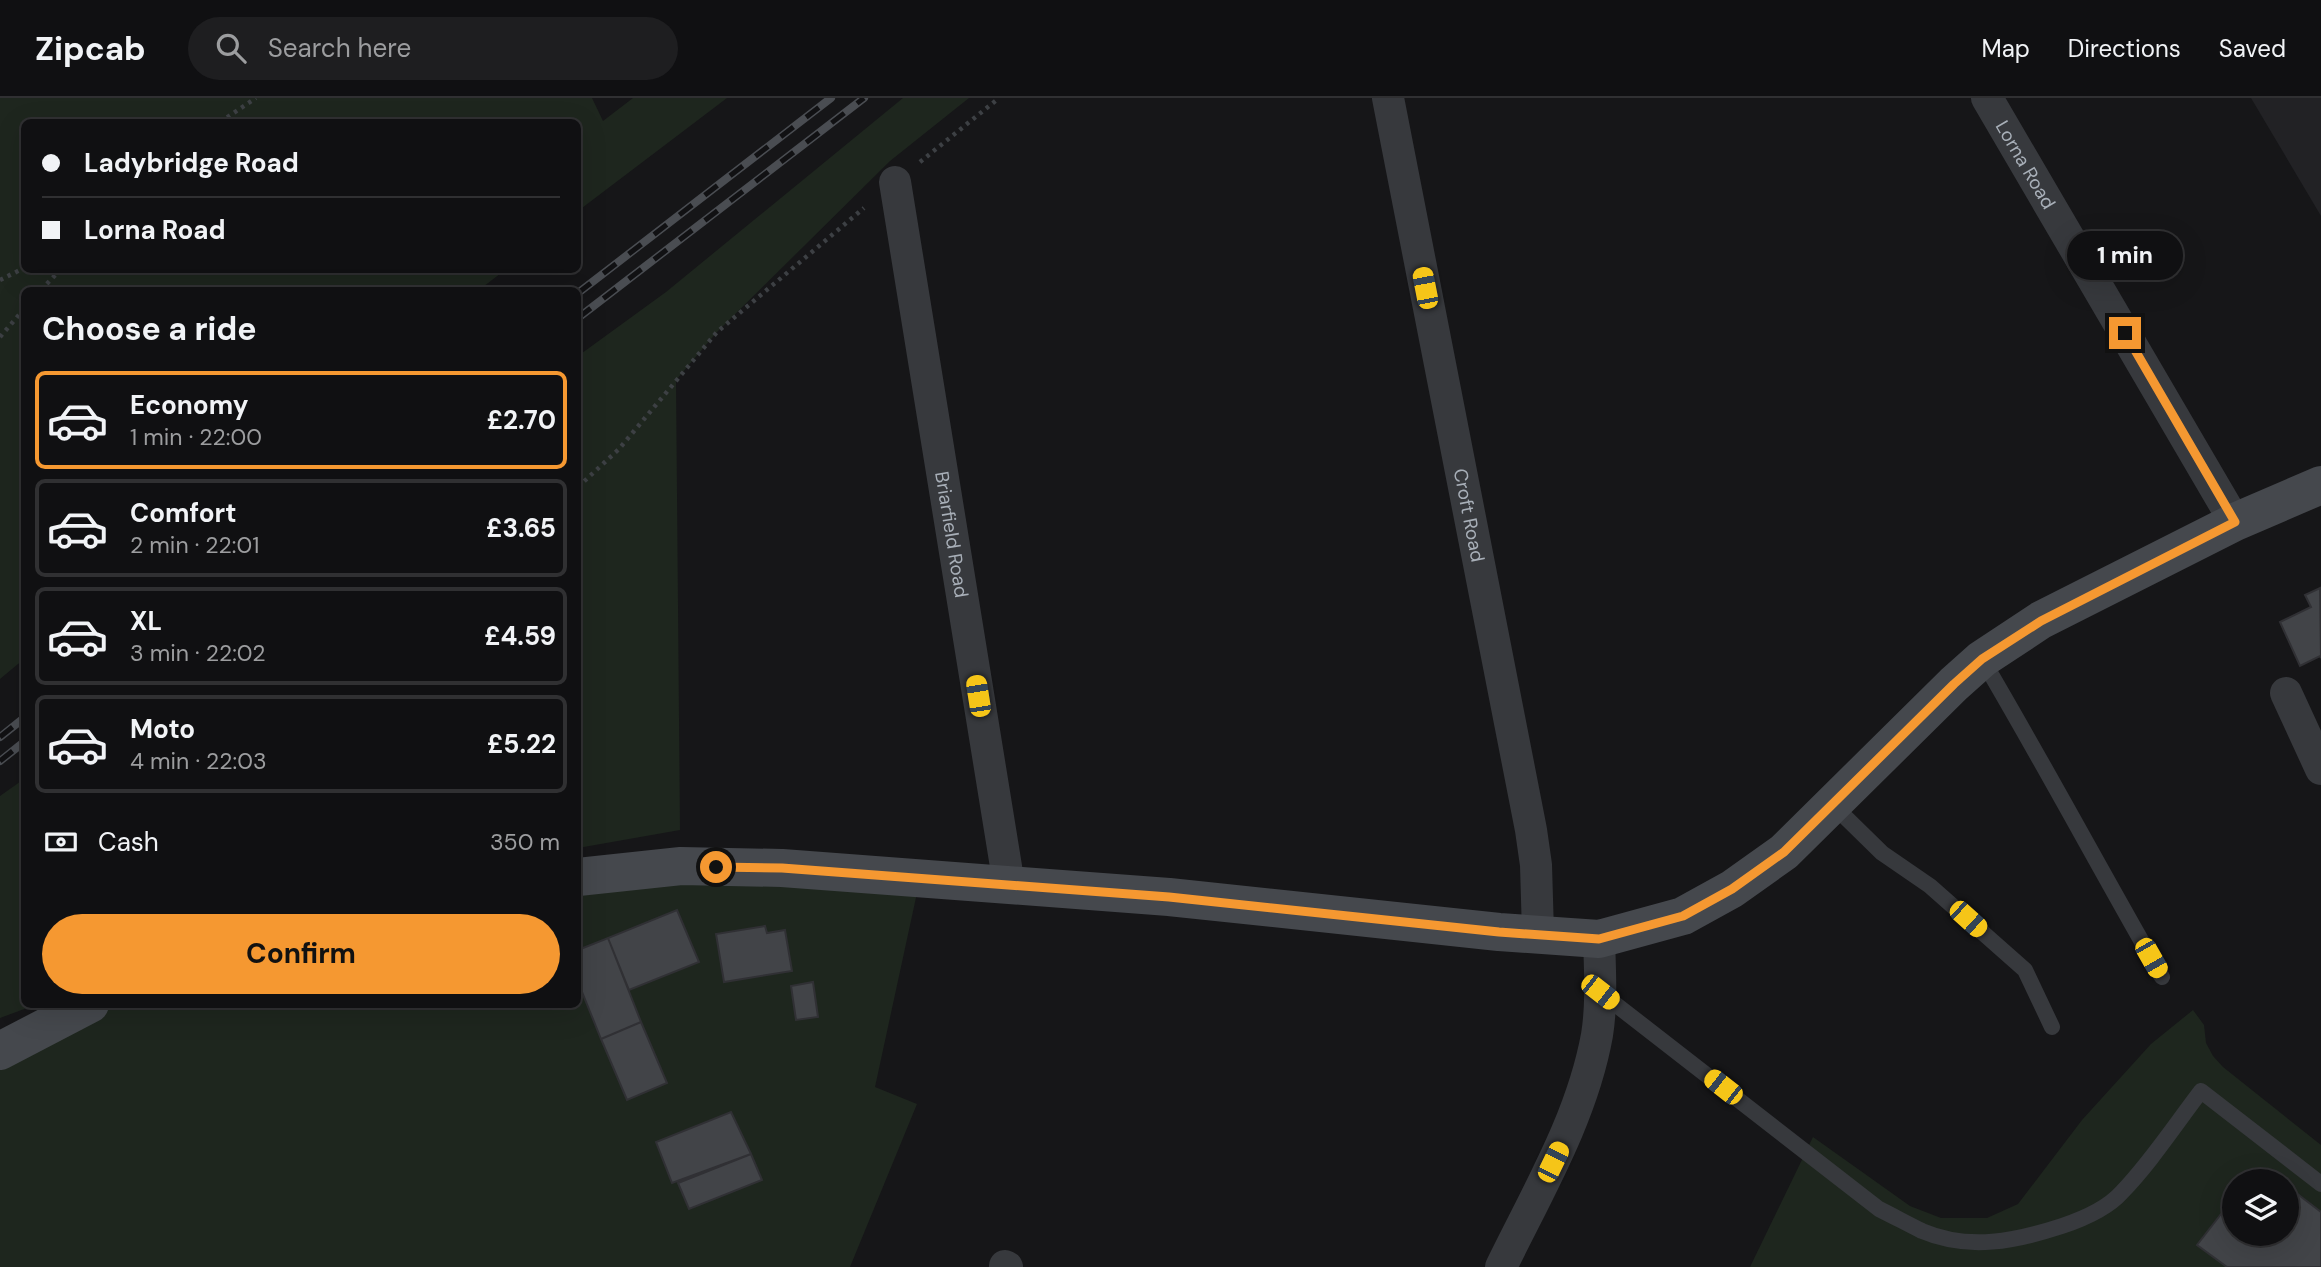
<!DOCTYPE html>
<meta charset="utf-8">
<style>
:root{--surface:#101012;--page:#1e1e20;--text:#f1f3f6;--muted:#9c9d9f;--line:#303032;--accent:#f59831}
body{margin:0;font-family:"DM Sans",sans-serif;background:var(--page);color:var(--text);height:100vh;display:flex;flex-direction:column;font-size:26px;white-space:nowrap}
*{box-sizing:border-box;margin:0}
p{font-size:23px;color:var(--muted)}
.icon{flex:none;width:38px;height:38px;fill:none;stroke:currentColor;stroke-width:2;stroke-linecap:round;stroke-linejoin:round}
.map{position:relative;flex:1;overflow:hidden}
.side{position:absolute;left:21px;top:189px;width:560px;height:721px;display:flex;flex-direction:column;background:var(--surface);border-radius:10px;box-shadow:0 7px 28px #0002,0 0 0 2px var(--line)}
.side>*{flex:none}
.hud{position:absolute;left:21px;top:21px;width:560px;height:154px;border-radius:10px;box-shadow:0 7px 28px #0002,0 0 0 2px var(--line);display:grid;align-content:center;height:154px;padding:0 21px;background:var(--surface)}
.tools{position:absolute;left:2222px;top:1071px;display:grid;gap:14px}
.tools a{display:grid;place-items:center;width:77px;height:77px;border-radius:50%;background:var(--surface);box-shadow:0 7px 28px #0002,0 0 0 2px var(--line);font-size:35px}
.end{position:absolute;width:32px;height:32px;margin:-16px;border:9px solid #f59831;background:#111;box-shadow:0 0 0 4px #111}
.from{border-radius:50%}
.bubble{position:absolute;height:49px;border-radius:24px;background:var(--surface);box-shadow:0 7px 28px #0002,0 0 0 2px var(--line);font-size:23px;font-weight:700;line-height:49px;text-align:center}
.car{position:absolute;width:21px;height:42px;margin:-21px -10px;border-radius:9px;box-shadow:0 0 5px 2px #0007;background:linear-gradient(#f5c518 24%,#345 0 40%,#f5c518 0 76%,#345 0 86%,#f5c518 0)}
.hud b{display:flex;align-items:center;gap:24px;height:66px;font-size:26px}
.hud b+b{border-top:2px solid var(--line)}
.hud i{width:18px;height:18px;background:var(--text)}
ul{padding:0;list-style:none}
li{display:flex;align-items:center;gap:21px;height:98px;margin:0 14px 10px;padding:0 7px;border:4px solid var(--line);border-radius:10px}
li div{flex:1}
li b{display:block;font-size:26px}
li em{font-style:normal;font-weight:700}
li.current{border-color:var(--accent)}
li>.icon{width:63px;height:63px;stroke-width:1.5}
h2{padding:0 21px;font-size:32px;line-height:84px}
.pay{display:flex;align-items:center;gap:18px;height:77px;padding:0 21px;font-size:26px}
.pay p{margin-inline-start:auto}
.button{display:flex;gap:14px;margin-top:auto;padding:14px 21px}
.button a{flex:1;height:80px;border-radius:42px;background:var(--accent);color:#111;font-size:28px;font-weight:700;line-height:80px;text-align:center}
header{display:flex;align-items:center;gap:42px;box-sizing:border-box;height:98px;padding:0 35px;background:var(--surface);border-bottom:2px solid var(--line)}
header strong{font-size:33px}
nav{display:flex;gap:38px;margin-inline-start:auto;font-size:24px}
.search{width:490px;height:63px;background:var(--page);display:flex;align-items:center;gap:18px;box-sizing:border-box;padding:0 24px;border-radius:38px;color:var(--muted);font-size:26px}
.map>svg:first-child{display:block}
.built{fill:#222225}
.green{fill:#1e261e;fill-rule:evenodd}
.building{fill:#424448;stroke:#303034;stroke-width:2}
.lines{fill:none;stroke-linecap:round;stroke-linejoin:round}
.path{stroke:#3d4044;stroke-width:4.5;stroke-dasharray:3.5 5;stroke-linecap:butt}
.lane{stroke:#37393d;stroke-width:16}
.street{stroke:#37393d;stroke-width:32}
.secondary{stroke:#45484d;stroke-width:38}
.rail-casing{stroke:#4a4d52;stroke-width:8}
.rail{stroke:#111113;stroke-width:5;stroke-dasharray:16;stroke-linecap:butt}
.route{stroke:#f59831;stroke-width:9}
.labels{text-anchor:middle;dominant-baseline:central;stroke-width:5;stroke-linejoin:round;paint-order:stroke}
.street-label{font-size:19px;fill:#a8afb8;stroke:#111113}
</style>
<header>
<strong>Zipcab</strong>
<div class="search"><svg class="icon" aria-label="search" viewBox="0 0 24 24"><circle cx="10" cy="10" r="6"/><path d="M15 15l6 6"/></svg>Search here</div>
<nav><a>Map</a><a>Directions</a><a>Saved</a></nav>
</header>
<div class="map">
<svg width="2321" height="1169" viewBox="0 0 2321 1169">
<rect width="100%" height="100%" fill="#161618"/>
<path class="built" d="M2251,0h70v118z"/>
<path class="green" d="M0,0h592l11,23 30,-23h94l-149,113v-89h-554v148h481l-26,20h-455v369l-24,20z
M903,0h66l-79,63 -173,171 -41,48 4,450 -102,18v-492l88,-64z
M24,681v225l11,1 -35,13v-222z
M578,779l342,2 -45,208 42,17 -67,163h-850v-215l101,-47 477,-1z
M2193,912l11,15 2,18 7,13 10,11 98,78v122h-571l63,-130 97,69 31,12h46l31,-14 64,-84 69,-76zM2235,1083h52v53h-52z"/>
<path class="building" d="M2320,490l1,70 -1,-2 -20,10 -20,-44 31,-15 -6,-12z
M677,812l22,52 -70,28 -21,-52z
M765,828l2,7 18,-3 7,41 -68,11 -8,-48z
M608,840l33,84 -40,17 -23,-57v-32z
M813,884l5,35 -22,3 -5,-34z
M641,924l26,61 -40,17 -26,-61z
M731,1014l20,42 -79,29 -16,-41z
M751,1056l11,26 -73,29 -11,-26z
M2269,1074l12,9h-19z
M2287,1088l34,26v55h-94l-30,-22 31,-40 7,5v24h52z"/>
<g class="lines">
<path class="path" d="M220,24l36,-24
M920,64l79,-64
M0,182l24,-12
M41,192l19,-20
M0,239l24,-28
M578,389l41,-38 98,-117 147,-124"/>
<path class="lane" d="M1982,561c62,105 119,212 180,318
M1832,706l50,49 48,33 95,84 27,57
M1601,895l278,216c14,7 29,15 43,22 47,20 94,10 140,-5 21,-7 45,-17 60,-34 29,-30 53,-67 79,-101l120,93"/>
<g class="street">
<path id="s1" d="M1388,0l143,732 5,35 2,68"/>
<path id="s2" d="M1987,0l248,424"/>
<path id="s3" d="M895,84l114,703"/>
<path d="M2286,595l35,76"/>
<path d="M1005,1168l2,1"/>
<path d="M1501,1169c36,-74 81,-149 96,-232 5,-31 3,-65 2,-96"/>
</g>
<path class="secondary" d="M578,779l103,-11 101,2 387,29 330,35 100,7 84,-23 49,-27 52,-37 170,-168 28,-25 59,-39 194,-98 86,-37
M0,953l90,-47"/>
<g class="rail-casing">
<path id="rail" d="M578,195l253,-195
M578,220l286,-220
M0,639l24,-19
M0,663l24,-19"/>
</g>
<use href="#rail" class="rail"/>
</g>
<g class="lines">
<path class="route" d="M716,769l66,1 387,29 330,35 100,7 84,-23 49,-27 52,-37 170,-168 28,-25 59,-38 194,-99 -110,-189"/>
</g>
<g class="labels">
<g class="street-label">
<text stroke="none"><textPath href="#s2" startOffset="77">Lorna Road</textPath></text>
<text stroke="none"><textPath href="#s1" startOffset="425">Croft Road</textPath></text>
<text stroke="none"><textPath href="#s3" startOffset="357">Briarfield Road</textPath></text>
</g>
</g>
</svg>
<div class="tools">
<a><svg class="icon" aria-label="layers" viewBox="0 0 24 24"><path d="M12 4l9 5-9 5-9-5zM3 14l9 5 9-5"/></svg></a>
</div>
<i class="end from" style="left:716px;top:769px"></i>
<i class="end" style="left:2125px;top:235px"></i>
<div class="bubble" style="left:2067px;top:133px;width:116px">1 min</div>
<i class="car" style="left:1425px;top:190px;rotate:349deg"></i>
<i class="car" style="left:978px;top:598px;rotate:351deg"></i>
<i class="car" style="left:1968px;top:821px;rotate:132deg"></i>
<i class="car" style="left:2151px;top:860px;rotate:150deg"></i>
<i class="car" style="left:1600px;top:894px;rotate:128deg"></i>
<i class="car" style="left:1723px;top:989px;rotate:308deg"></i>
<i class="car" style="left:1553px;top:1064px;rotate:26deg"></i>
<div class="hud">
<b><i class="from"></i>Ladybridge Road</b>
<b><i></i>Lorna Road</b>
</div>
<section class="side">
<h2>Choose a ride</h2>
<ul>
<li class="current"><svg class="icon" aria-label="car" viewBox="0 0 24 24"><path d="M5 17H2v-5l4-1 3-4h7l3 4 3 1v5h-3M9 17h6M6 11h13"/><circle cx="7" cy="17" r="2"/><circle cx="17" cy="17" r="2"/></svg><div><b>Economy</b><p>1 min · 22:00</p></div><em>£2.70</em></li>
<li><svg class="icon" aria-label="car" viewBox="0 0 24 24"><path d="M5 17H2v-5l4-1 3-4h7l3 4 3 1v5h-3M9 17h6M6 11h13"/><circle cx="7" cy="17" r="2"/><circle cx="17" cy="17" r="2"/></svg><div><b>Comfort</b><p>2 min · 22:01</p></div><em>£3.65</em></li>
<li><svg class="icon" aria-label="car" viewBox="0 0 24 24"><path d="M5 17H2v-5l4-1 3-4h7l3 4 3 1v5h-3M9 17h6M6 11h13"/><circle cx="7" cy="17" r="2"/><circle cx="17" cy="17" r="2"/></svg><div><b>XL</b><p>3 min · 22:02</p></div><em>£4.59</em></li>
<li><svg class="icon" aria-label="car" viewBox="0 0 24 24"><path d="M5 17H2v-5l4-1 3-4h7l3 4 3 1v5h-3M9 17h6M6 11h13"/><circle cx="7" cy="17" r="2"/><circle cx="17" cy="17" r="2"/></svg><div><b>Moto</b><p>4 min · 22:03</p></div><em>£5.22</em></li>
</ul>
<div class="pay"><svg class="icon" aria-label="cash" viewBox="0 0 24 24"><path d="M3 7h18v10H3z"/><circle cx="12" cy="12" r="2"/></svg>Cash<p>350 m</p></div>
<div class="button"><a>Confirm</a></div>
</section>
</div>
